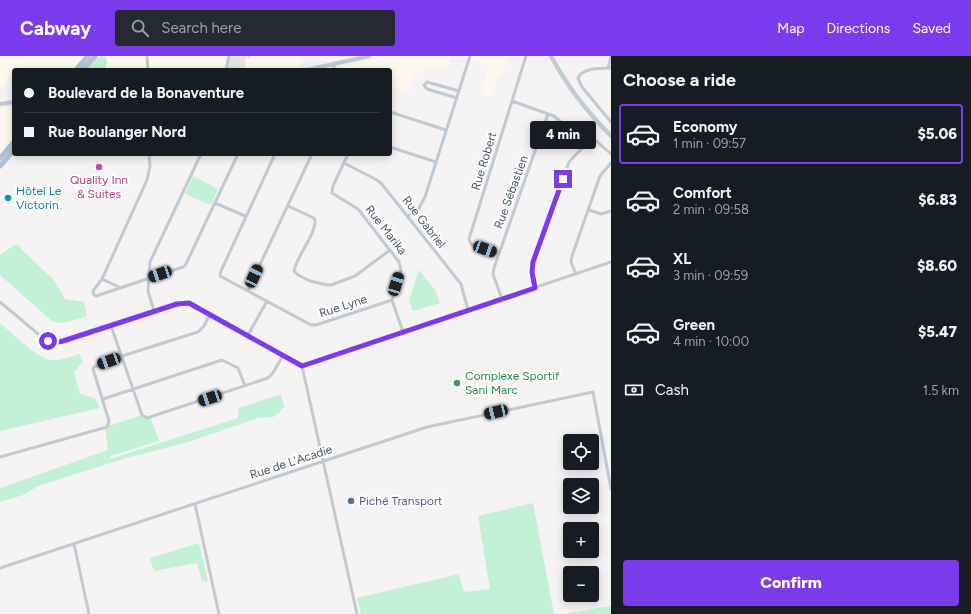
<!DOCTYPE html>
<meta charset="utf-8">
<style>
:root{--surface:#171b24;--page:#242831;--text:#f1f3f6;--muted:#9ea1a6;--line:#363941;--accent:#7c3aed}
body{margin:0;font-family:Figtree,sans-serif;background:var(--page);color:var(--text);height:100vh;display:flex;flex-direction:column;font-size:15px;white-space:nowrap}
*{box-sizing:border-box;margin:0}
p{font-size:13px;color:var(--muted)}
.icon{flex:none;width:22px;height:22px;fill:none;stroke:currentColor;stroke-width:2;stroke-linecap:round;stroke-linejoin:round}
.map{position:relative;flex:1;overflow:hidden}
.details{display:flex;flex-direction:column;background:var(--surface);width:360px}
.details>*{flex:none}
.hud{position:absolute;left:12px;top:12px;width:380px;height:88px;border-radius:4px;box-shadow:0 2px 10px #0003;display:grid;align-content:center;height:88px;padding:0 12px;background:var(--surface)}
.controls{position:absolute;left:563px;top:378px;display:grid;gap:8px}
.controls a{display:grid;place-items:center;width:36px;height:36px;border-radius:4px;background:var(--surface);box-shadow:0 2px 10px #0003;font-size:20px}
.end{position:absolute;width:18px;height:18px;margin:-9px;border:5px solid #7c3aed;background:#fff;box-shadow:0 0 0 2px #fff}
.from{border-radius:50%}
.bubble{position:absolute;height:28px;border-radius:4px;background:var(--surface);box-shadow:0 2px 10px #0003;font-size:13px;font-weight:800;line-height:28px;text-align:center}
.car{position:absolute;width:12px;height:24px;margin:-12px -6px;border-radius:5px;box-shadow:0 0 3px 1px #0007;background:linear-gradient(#222 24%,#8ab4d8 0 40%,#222 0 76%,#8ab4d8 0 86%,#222 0)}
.hud b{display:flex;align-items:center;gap:14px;height:38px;font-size:15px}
.hud b+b{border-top:1px solid var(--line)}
.hud i{width:10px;height:10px;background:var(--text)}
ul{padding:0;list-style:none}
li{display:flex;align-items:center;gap:12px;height:60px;margin:0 8px 6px;padding:0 4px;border:2px solid transparent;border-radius:4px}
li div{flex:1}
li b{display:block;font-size:15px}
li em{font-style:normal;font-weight:800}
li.on{border-color:var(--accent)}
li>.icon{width:36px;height:36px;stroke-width:1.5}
h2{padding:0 12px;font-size:18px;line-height:48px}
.pay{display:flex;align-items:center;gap:10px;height:44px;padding:0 12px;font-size:15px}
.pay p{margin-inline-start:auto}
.cta{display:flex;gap:8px;margin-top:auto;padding:8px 12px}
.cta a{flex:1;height:46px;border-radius:4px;background:var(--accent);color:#fff;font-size:16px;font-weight:800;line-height:46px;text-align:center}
header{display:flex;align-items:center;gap:24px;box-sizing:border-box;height:56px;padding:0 20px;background:var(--accent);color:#fff}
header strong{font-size:19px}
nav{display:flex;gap:22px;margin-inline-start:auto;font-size:14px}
.search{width:280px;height:36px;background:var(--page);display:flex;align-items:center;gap:10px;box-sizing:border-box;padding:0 14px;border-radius:4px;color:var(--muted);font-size:15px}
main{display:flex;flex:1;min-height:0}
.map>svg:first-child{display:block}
.commercial{fill:#fdf9ef}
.education{fill:#e6e4e5}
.green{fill:#c3f1d5}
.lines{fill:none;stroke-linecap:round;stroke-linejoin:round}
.minor{stroke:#c1cad2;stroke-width:3}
.tertiary{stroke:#c1cad2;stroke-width:4}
.secondary{stroke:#c1cbd6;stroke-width:4.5}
.primary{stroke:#b3c2d1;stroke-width:5}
.route{stroke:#7c3aed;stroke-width:5}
.hotel-dot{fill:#d1479c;stroke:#fff;stroke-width:1.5}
.culture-dot{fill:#0f9aa8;stroke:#fff;stroke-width:1.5}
.leisure-dot{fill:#2e9e5b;stroke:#fff;stroke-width:1.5}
.service-dot{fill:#5c6f8a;stroke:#fff;stroke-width:1.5}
.labels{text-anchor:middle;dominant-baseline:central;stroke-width:3.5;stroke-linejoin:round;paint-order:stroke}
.street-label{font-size:12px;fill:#4a5661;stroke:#fff}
.hotel-label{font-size:12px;fill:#b23c85;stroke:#fff}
.culture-label{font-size:12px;fill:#0d838f;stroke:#fff;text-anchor:start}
.leisure-label{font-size:12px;fill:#27864d;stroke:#fff;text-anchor:start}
.service-label{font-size:12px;fill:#4e5e75;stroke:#fff;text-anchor:start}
</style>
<header>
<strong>Cabway</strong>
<div class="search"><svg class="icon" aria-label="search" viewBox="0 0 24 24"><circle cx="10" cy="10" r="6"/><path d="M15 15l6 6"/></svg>Search here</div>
<nav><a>Map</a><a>Directions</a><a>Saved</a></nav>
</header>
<main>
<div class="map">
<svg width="611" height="558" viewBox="0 0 611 558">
<rect width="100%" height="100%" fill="#f5f3f3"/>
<path class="commercial" d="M0,0h85l-12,14h-59v7l-5,1v7l-9,1z
M106,0h124l-3,14h-122l2,-9z
M251,0h53l-6,13 -54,1 2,-12h4z
M391,0h60l-4,12 -16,-2 -17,9 -6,17 -18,-6v-16h-59z
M469,0h40l-7,18h-3l-8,23 -11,-4 9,-27 -21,-7z
M14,50v32l-14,16v-46z"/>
<path class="education" d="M230,0h21l-1,2h-4l-2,12h-17z"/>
<path class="green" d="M101,0l4,1 2,4 -2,9h-18l10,-12z
M193,120l25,13 -7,16 -26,-11z
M18,188l3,5 33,31 11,19 19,3 3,14c-11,3 -24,10 -35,5l-52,-46v-20l13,-9z
M419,214l16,20 5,13 -27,8 -4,-10z
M0,267c11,9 38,36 51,37 9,1 19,-3 28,-6l4,7 -9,12 6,21 15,4 5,10 -100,23z
M281,338l3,13 -4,5 -7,5 -15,1 -73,25 -59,15 -88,28 -15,9 -23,7v-14l108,-38 -3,-22 3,-2 34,-11 8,2 9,24 -49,15v3l128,-41v-6l1,-4z
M533,447l21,111h-193l-4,-16 102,-24 5,18 26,-3 -12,-73z
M199,487l9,38 -6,1 -5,-19 -43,8 -4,-13z
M611,550v8h-48z"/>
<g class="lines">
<path class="minor" d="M147,0l1,14
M334,8v6
M608,12l3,-12
M611,12c-10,1 -28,-1 -33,10l4,9 29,35
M226,14l3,-14
M457,42l-30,-9 -3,-4 3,-3 32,9
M512,45l42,15 8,7 22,23
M390,56l56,18
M390,91l46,15
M149,98l1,12 -3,14 -45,99 -9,12 1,4 2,1 87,-29 3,-3 52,-110
M275,98l-54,117 -1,5 91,49h5l76,-25
M348,98l-15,32 -1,7 26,16 41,53 2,8 -9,30 11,32
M344,107l31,16 6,4 80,101 7,26
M215,147l30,13
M288,150l26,12 1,2c1,15 -18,35 -21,51l4,4 12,6 17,4h4l24,-9 35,-26
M589,154l12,4 10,-3
M408,160l10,-6 7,-13 45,-141
M499,198l-28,-10 -2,-5 57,-183
M576,218l-5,-12 1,-6 28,-80 11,-13
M102,223l17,8
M535,232l-3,-15 1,-11 36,-100 15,-16 10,-7 17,15
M248,234l64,-136
M502,243l-9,-25 1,-6 54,-154
M0,246l43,36 15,4 119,-38 8,-1 8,2 109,61 55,248
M154,255l-6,-20 2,-29 51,-108
M111,270l31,89 5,3 121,-40 5,-5 10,-18
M248,279l19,-34
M302,310l309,-104
M103,343l119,-39 16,8 7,18
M0,401l107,-30 2,-6 -16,-52 1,-2 28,-11 76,-24 6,-6 6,-12
M195,448l24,110
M74,488l15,70
M0,512l427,-141 166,-35 18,97"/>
<path class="tertiary" d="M306,14l64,-14
M0,48l14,-2"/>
<path class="secondary" d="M551,0c16,30 36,56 60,80"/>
<path class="primary" d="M76,14l12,-14
M83,14l12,-14
M0,102l14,-16
M0,110l14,-16"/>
</g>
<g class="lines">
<path class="route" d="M48,285l10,1 5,-1 114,-37 12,-1 113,63 233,-78 -3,-16 1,-10 30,-83"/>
</g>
<circle class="hotel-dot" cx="99" cy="111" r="4"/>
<circle class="culture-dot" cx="8" cy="142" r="4"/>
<circle class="leisure-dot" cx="457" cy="327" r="4"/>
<circle class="service-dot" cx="351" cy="445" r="4"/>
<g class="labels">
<g class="street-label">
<text transform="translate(484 105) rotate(-73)">Rue Robert</text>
<text transform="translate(511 136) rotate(-70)">Rue Sébastien</text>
<text transform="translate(424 166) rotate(52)">Rue Gabriel</text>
<text transform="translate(386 174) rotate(52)">Rue Marika</text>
<text transform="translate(343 250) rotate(-18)">Rue Lyne</text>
<text transform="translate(291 406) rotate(-18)">Rue de L'Acadie</text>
</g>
<g class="hotel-label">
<text x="99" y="124">Quality Inn<tspan x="99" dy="14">&amp; Suites</tspan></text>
</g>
<g class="culture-label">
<text x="16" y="135">Hôtel Le<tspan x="16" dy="14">Victorin</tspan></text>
</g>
<g class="leisure-label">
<text x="465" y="320">Complexe Sportif<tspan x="465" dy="14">Sani Marc</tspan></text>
</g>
<g class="service-label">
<text x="359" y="445">Piché Transport</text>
</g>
</g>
</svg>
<div class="controls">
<a><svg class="icon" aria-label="locate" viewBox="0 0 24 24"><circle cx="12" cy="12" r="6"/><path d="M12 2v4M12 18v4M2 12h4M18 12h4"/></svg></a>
<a><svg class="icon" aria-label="layers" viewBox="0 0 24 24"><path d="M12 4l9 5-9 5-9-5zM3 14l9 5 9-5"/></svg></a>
<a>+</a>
<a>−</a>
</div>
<i class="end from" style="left:48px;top:285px"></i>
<i class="end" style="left:563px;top:123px"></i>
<div class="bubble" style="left:530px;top:65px;width:66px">4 min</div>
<i class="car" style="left:485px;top:193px;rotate:110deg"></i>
<i class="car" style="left:160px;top:218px;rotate:251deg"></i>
<i class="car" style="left:254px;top:220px;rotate:25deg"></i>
<i class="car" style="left:396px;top:228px;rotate:17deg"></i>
<i class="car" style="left:109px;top:305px;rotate:250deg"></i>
<i class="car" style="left:210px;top:342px;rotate:252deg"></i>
<i class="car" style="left:496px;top:356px;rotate:257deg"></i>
<div class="hud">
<b><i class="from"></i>Boulevard de la Bonaventure</b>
<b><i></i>Rue Boulanger Nord</b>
</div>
</div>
<section class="details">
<h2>Choose a ride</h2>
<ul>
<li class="on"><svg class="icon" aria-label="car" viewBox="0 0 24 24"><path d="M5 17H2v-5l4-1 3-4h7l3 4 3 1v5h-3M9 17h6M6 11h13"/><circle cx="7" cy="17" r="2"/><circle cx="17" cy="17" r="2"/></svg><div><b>Economy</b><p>1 min · 09:57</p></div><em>$5.06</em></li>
<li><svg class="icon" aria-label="car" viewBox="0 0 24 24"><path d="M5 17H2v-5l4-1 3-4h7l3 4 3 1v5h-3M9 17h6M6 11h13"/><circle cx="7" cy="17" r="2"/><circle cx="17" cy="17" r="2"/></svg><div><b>Comfort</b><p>2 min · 09:58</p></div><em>$6.83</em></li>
<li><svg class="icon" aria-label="car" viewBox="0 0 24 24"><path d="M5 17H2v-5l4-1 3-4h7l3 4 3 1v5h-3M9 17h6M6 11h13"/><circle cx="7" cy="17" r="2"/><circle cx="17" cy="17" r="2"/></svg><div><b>XL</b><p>3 min · 09:59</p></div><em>$8.60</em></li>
<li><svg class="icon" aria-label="car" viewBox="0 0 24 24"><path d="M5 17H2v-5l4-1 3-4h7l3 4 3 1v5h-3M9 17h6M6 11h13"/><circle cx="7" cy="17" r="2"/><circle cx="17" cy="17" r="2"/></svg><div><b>Green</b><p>4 min · 10:00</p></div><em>$5.47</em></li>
</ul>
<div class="pay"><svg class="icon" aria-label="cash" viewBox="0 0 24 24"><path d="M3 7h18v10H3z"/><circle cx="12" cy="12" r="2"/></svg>Cash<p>1.5 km</p></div>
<div class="cta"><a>Confirm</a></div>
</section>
</main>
